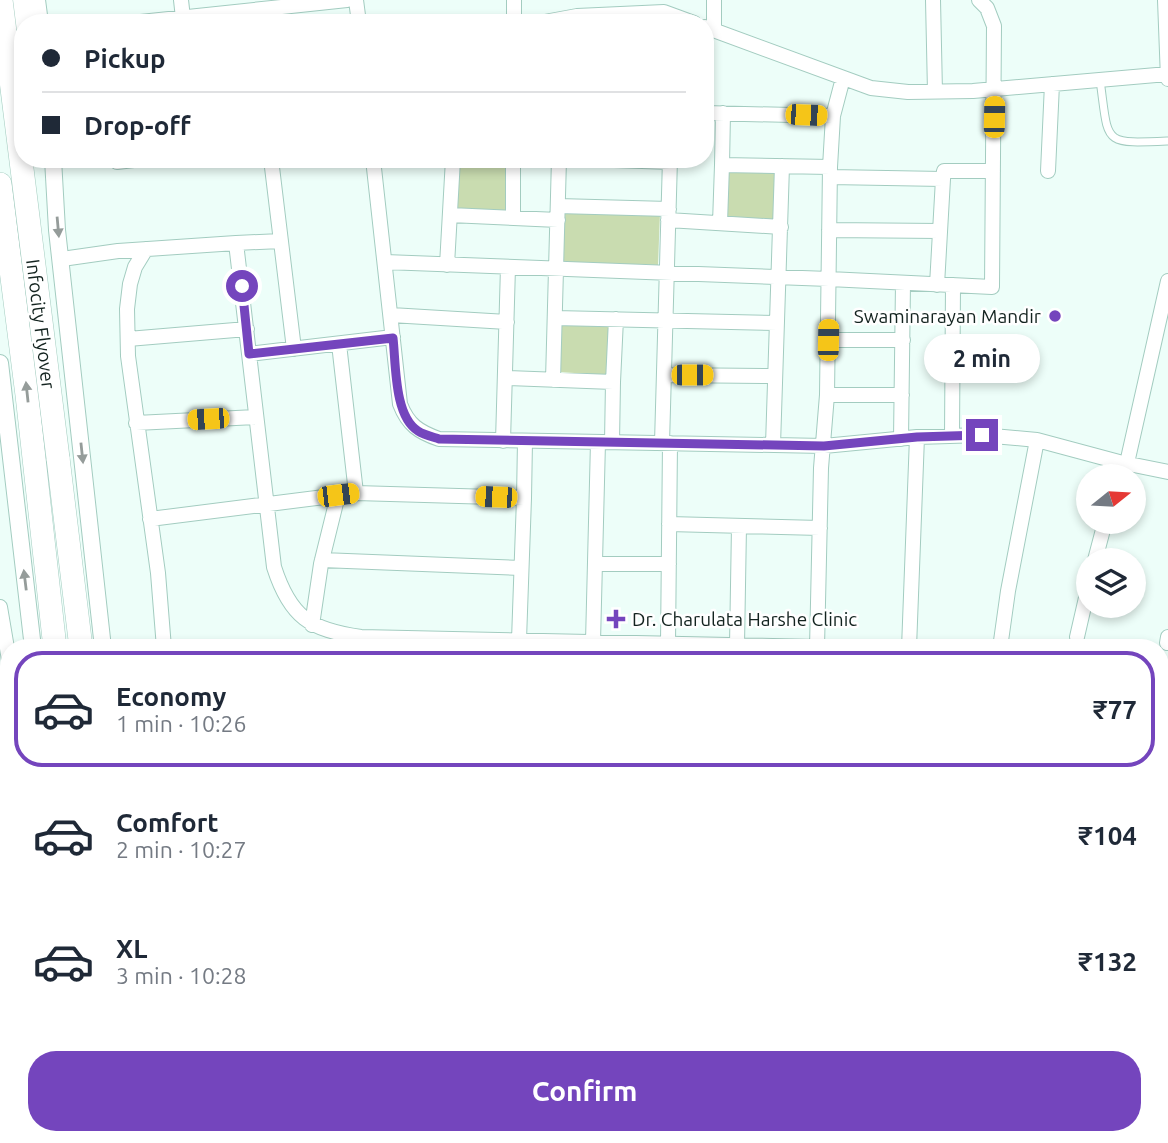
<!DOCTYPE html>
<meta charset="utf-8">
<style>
:root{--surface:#fff;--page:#f2f2f3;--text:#1f2937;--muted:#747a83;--line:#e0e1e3;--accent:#7445bd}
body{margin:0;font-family:Ubuntu,sans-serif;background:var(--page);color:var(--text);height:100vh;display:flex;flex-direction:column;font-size:26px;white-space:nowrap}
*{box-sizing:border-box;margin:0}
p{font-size:23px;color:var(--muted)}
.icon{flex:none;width:38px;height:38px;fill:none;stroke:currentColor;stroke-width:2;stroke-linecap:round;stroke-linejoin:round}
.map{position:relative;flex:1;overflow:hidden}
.side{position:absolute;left:0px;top:639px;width:1169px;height:506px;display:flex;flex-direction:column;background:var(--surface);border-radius:28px 28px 0 0;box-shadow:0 4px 10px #0003}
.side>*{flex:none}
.hud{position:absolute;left:14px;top:14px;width:700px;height:154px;border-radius:28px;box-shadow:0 4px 10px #0003;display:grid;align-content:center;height:154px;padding:0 28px;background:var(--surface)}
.needle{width:46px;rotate:72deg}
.controls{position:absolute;left:1076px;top:464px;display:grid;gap:14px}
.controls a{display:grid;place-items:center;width:70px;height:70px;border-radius:50%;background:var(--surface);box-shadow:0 4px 10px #0003;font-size:35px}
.end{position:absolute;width:32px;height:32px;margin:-16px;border:9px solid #7445bd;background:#fff;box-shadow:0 0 0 4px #fff}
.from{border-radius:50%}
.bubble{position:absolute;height:49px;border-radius:24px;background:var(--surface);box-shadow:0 4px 10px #0003;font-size:23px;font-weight:700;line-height:49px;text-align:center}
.car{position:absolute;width:21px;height:42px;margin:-21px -10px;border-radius:9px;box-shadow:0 0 5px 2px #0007;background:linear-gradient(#f5c518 24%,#345 0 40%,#f5c518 0 76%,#345 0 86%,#f5c518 0)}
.hud b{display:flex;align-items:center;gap:24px;height:66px;font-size:26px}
.hud b+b{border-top:2px solid var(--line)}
.hud i{width:18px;height:18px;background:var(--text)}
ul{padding:12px 0 0;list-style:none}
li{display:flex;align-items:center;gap:21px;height:116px;margin:0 14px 10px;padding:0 14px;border:4px solid transparent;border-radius:28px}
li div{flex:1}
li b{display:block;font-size:26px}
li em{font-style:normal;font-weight:700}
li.on{border-color:var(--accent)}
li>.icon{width:63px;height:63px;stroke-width:1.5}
.action{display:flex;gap:14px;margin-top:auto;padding:14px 28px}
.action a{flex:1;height:80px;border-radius:28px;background:var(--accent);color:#fff;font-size:28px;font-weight:700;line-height:80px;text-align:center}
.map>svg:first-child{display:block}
.green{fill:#c9dcb0}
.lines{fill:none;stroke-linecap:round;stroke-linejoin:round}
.service-casing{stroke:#a3ccc0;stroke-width:9}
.minor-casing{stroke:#a3ccc0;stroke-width:16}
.tertiary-casing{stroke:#a3ccc0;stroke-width:18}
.secondary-casing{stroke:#a3ccc0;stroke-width:21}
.trunk-casing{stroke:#a3ccc0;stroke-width:24}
.service{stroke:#fff;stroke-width:7}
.minor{stroke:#fff;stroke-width:14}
.tertiary{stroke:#fff;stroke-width:16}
.secondary{stroke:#fff;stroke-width:19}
.trunk{stroke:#fff;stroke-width:23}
.rail{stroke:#6e7f7a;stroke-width:3.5;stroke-dasharray:10 5;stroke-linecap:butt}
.trunk-bridge-casing{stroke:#a3ccc0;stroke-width:24;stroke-linecap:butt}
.trunk-bridge{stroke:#fff;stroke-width:23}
.oneway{fill:#959c9a}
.route{stroke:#7445bd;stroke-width:9}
.poi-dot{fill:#7445bd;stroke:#fff;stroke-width:2.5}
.labels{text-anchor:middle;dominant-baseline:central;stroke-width:5;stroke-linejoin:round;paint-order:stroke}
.poi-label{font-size:19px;fill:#13231f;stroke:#fff;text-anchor:end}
.street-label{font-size:19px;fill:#13231f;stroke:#fff}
</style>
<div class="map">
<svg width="1168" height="1143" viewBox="0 0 1168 1143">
<rect width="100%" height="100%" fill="#edfef9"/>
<path class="green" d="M459,163l48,2 -2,48 -48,-2z
M727,170l50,2 -2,50 -51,-2z
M565,210l95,3 -2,52 -95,-3z
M560,322l50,3 -2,50 -50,-3z"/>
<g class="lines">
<g class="service-casing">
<path id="service" d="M1100,80c9,64 1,64 68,61"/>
</g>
<g class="minor-casing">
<path id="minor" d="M181,0l2,18
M356,0l3,23
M514,0v23
M714,0v30
M933,0l2,92
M1165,0l3,79
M131,23l216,-23
M539,23l38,-7 87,-4 30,11
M705,27l166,61 37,4 65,-1 195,-17
M705,113l128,3
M723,113l-1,52 108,2
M271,159l23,190
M373,159l27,245c8,21 19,28 39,35l385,7 93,-9 65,-2 55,5 -29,151 -8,57
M586,159l84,3
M117,162l25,-3
M1048,171l4,-87
M830,177l113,2 -6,106
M943,179l1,-8h49
M558,206l111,3
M450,215l108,5
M513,218v-59
M668,220l113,7
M720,223l2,-58
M829,230l111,1
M236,243l45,-2
M146,249l-11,18 -5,17 -3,25 1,47 30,217 6,75
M62,259l56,-8 118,-8 38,324c16,50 36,63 87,70l456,10
M385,262l444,17 163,8 2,-261 -7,-18 -8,-8
M447,265l6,-106
M391,315l116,7
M555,318l222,5
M128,339l119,-10
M828,340h75
M339,344l17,149
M249,354l144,-17
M664,375l111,1
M505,378l108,4 -1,60
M553,380l6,-221
M613,382l3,-63
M827,395h75
M136,423l120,-6
M952,436l1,-151
M901,439l2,-156
M1037,440l82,22 49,10
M503,441l5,-174
M662,443l8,-284
M773,445l9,-279
M1127,463l41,-182
M1115,476l4,-14
M524,498l1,-57
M150,519l206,-26 168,5 -5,142
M669,524l151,4
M322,560l199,8
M1095,560l10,-38
M595,564h74
M0,607l9,53
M312,625l9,-61 17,-69
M1077,637l11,-48
M593,642l5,-200
M1167,643l1,-6
M668,644l2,-201
M737,645l2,-119
M817,648l4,-180 6,-73 3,-228 3,-51 10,-38
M909,648l8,-211
M1160,1127l8,-41
M515,1136l4,7
M598,1136l4,7
M767,1136l4,7
M848,1136l4,7
M738,1143l13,-7
M893,1143l1,-7
M962,1143l1,-7
M1157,1143l1,-7"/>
</g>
<g class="tertiary-casing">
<path id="tertiary" d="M37,0l3,23
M53,159l4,71 46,418
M0,363l33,285
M0,774l9,-11
M1160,860h8
M1160,888l8,1
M0,1108l9,5
M43,1136l10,7"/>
</g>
<g class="secondary-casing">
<path id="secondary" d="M0,952l9,-4
M0,1021l9,1"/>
</g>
<g class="trunk-casing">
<path id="trunk" d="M22,0l4,23
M0,184l27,211 28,253
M58,458l23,190
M163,1136l5,7
M193,1136l4,7"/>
</g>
<use href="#service" class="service"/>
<use href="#minor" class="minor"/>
<use href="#tertiary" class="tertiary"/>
<use href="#secondary" class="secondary"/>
<use href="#trunk" class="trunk"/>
<path class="rail" d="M1160,867h8
M0,1083l9,-1
M0,1098l9,-4"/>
<g class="trunk-bridge-casing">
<path id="trunk-bridge" d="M1,0l57,458"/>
</g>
<use href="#trunk-bridge" class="trunk-bridge"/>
</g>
<defs><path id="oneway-solid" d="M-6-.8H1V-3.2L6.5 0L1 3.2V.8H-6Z" transform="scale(1.75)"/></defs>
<g class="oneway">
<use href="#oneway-solid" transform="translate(58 227) rotate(85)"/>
<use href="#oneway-solid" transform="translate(27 392) rotate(-96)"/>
<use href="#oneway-solid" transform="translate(82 453) rotate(84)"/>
<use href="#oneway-solid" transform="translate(25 580) rotate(-97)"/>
</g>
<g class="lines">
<path class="route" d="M242,286l7,68 144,-16c3,26 1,78 25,93 6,4 15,6 21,8l385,7 93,-9 65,-2"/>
</g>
<g class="poi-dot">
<circle cx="1055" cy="316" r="7"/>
<path d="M612.5 608.5h7v7h7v7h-7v7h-7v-7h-7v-7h7z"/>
</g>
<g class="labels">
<g class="poi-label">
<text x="1041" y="316">Swaminarayan Mandir</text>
<text x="632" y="619" text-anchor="start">Dr. Charulata Harshe Clinic</text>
</g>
<g class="street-label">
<text transform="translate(41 324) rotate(83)">Infocity Flyover</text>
</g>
</g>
</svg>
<div class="controls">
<a><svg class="needle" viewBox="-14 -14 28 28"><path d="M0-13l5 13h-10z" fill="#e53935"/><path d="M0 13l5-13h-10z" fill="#747a83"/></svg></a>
<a><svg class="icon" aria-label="layers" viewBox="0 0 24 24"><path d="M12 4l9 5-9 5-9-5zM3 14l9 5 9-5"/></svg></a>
</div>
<i class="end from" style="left:242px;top:286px"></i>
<i class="end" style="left:982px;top:435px"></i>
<div class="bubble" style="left:924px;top:334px;width:116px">2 min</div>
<i class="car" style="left:806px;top:115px;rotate:92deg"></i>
<i class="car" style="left:994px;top:117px;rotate:1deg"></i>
<i class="car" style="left:828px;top:340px;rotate:1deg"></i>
<i class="car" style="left:692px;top:375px;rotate:90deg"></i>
<i class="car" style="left:208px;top:419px;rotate:267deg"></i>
<i class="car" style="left:338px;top:495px;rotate:83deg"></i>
<i class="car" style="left:496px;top:497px;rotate:272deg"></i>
<div class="hud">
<b><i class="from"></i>Pickup</b>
<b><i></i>Drop-off</b>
</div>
<section class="side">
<ul>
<li class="on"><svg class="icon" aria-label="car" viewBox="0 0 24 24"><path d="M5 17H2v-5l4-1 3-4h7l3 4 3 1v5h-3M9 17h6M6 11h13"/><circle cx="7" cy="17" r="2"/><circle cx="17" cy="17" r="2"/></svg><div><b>Economy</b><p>1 min · 10:26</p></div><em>₹77</em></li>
<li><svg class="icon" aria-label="car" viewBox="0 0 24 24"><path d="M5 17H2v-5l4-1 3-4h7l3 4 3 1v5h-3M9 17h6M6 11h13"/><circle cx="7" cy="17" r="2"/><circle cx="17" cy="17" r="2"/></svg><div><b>Comfort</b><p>2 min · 10:27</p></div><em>₹104</em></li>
<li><svg class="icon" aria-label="car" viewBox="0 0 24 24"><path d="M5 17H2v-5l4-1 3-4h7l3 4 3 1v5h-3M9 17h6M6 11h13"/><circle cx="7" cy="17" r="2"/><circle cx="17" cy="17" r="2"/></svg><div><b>XL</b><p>3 min · 10:28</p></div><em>₹132</em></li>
</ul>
<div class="action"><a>Confirm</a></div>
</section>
</div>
